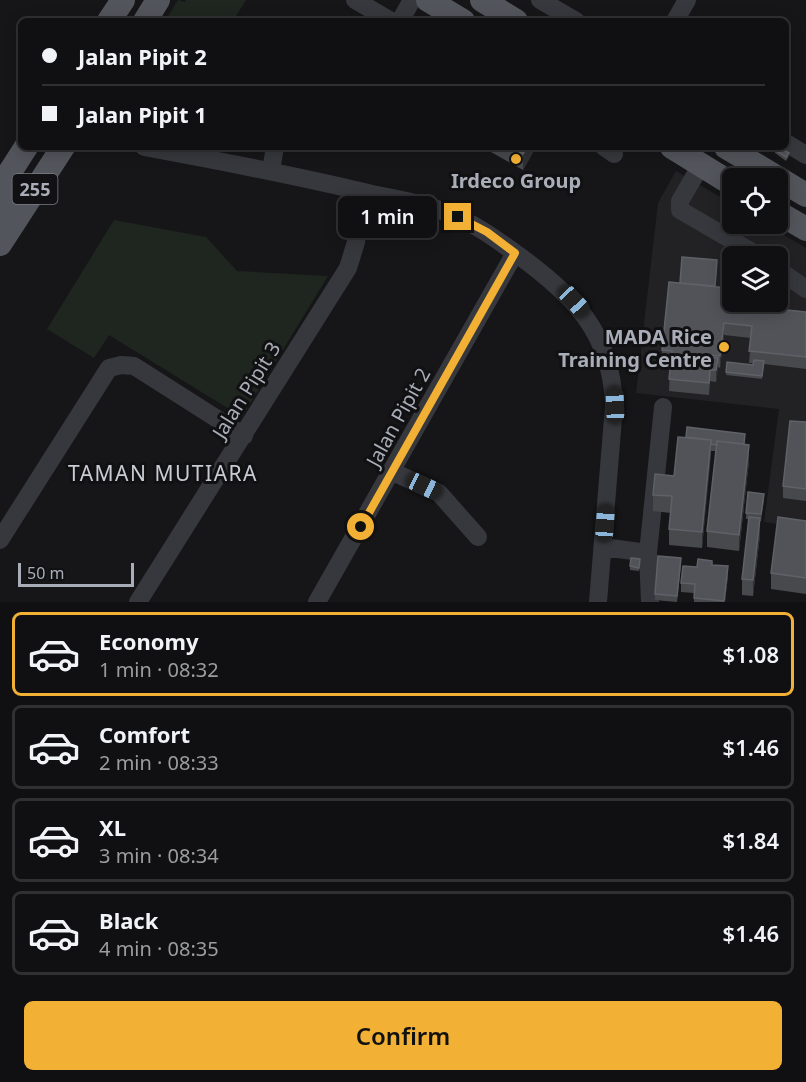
<!DOCTYPE html>
<meta charset="utf-8">
<style>
:root{--surface:#101012;--page:#1e1e20;--text:#f1f3f6;--muted:#9c9d9f;--line:#303032;--accent:#f2b134}
body{margin:0;font-family:"Noto Sans",sans-serif;background:var(--page);color:var(--text);height:100vh;display:flex;flex-direction:column;font-size:22px;white-space:nowrap}
*{box-sizing:border-box;margin:0}
p{font-size:20px;color:var(--muted)}
.icon{flex:none;width:33px;height:33px;fill:none;stroke:currentColor;stroke-width:2;stroke-linecap:round;stroke-linejoin:round}
.map{position:relative;height:602px;overflow:hidden}
.side{display:flex;flex-direction:column;background:var(--surface);flex:1}
.side>*{flex:none}
.guide{position:absolute;left:18px;top:18px;width:771px;height:132px;border-radius:9px;box-shadow:0 3px 15px #0003,0 0 0 2px var(--line);display:grid;align-content:center;height:132px;padding:0 24px;background:var(--surface)}
.buttons{position:absolute;left:722px;top:168px;display:grid;gap:12px}
.buttons a{display:grid;place-items:center;width:66px;height:66px;border-radius:9px;background:var(--surface);box-shadow:0 3px 15px #0003,0 0 0 2px var(--line);font-size:30px}
.scale{position:absolute;left:18px;bottom:15px;width:116px;box-sizing:border-box;padding-left:6px;border:3px solid #a8adb8;border-top:0;font-size:16px;line-height:21px;white-space:nowrap;color:#a8adb8;-webkit-text-stroke:4px #111113;paint-order:stroke}
.end{position:absolute;width:27px;height:27px;margin:-14px;border:8px solid #f2b134;background:#111;box-shadow:0 0 0 3px #111}
.from{border-radius:50%}
.bubble{position:absolute;height:42px;border-radius:9px;background:var(--surface);box-shadow:0 3px 15px #0003,0 0 0 2px var(--line);font-size:20px;font-weight:600;line-height:42px;text-align:center}
.car{position:absolute;width:18px;height:36px;margin:-18px -9px;border-radius:8px;box-shadow:0 0 4px 2px #0007;background:linear-gradient(#222 24%,#8ab4d8 0 40%,#222 0 76%,#8ab4d8 0 86%,#222 0)}
.guide b{display:flex;align-items:center;gap:21px;height:57px;font-size:22px}
.guide b+b{border-top:2px solid var(--line)}
.guide i{width:15px;height:15px;background:var(--text)}
ul{padding:10px 0 0;list-style:none}
li{display:flex;align-items:center;gap:18px;height:84px;margin:0 12px 9px;padding:0 12px;border:3px solid var(--line);border-radius:9px}
li div{flex:1}
li b{display:block;font-size:22px}
li em{font-style:normal;font-weight:600}
li.selected{border-color:var(--accent)}
li>.icon{width:54px;height:54px;stroke-width:1.5}
.action{display:flex;gap:12px;margin-top:auto;padding:12px 24px}
.action a{flex:1;height:69px;border-radius:9px;background:var(--accent);color:#111;font-size:24px;font-weight:600;line-height:69px;text-align:center}
.map>svg:first-child{display:block}
.built{fill:#222225;fill-rule:evenodd}
.green{fill:#1e261f}
.lines{fill:none;stroke-linecap:round;stroke-linejoin:round}
.minor{stroke:#37383d;stroke-width:18}
.major{stroke:#53555c;stroke-width:24}
.wall{fill:#47494d}
.shaded-wall{fill:#2f3033}
.building{fill:#525359;stroke:#5f6168;stroke-width:1.5}
.route{stroke:#f2b134;stroke-width:8}
.poi-dot{fill:#f2b134;stroke:#111113;stroke-width:2}
.labels{text-anchor:middle;dominant-baseline:central;stroke-width:6;stroke-linejoin:round;paint-order:stroke}
.shield{fill:#111113;stroke:#7b7e86;stroke-width:1.5}
.shield-label{font-size:18px;font-weight:bold;fill:#a8adb8}
.poi-label{font-size:20px;font-weight:bold;fill:#a8adb8;stroke:#111113}
.street-label{font-size:20px;fill:#a8adb8;stroke:#111113}
.neighbourhood-label{font-size:21px;letter-spacing:1.5px;fill:#c9ccd4;stroke:#111113}
</style>
<div class="map">
<svg width="806" height="602" viewBox="0 0 806 602">
<rect width="100%" height="100%" fill="#161618"/>
<path class="built" d="M676,171l56,33v20h33l41,24v280l-42,-6 15,-113 -143,-16 22,-190zM732,256h45v46h-45z"/>
<path class="green" d="M178,0l7,2 1,-2h60l-13,21h-68z
M114,220l92,17 31,34 91,5 -86,141 -133,-82 -15,23 -47,-29z"/>
<g class="lines">
<path class="minor" d="M355,0l36,21
M540,0l36,21
M400,21l12,-21
M675,21l12,-21
M786,143l20,12
M144,147c76,14 150,28 224,46 26,6 55,10 80,20 26,10 48,26 70,42 55,40 94,78 96,151l-16,196
M604,147l10,7
M701,165l-21,36v9l79,46
M271,170l4,-23
M777,269l29,20
M393,472l46,21 39,44
M0,540l109,-172 12,-3 13,1 110,70
M603,547l45,6
M138,602l210,-334 8,-26 7,-50
M317,602l198,-349
M650,602l-2,-49 15,-146"/>
<path class="major" d="M428,0l35,21
M482,0l34,21
M109,21l14,-21
M145,21l13,-21
M672,147l60,37
M726,147l80,48
M1,186l25,-39
M777,212l29,17
M9,227l1,-55
M0,244l63,-97"/>
</g>
<path class="wall" d="M482,147h54l-13,23z
M775,150l14,6 -3,5 -11,-8z
M717,267l-2,20 12,17 1,-3 10,1v3l16,2 -1,-5h21l-1,7 33,3v57l-42,-5 -2,15 -36,-4 1,-13 26,3v-2h-4l2,-25 -27,-3 -4,33 -2,-1 -2,15 -6,-1 -1,14 -40,-4 1,-28 -8,-1v-12l18,-67z
M806,422v79l-23,-3v-12z
M678,437l66,8 5,16 -10,90 -32,-4v-16l9,-80h-5l-9,97 -33,-3v-16l2,-16 -18,-2v-16l21,-19z
M764,500l-3,21h-1v14l-7,61 -11,-1v-16l7,-60h-3v-6z
M806,521v73l-35,-5v-16z
M640,563l-1,8 -9,-1v-4z
M681,565l-4,37 -22,-2v-6z
M712,565l16,11 -3,26h-31v-9l-13,-1v-9l16,-16z"/>
<path class="shaded-wall" d="M527,147h9l-13,23v-16z
M724,323v12l-4,33v-12z
M718,358v12l-2,12v-12z
M711,440v16l-9,92v-16z
M749,445v16l-10,90v-16z
M760,518v17l-7,61v-16z
M728,566v10l-3,26h-1z"/>
<path class="building" d="M511,147h16l-4,7z
M777,147h2l10,6 -3,4 -11,-7z
M682,257l35,3 -2,26 -35,-3z
M732,260v41h-4z
M669,282l58,6 -1,16 28,3v-5h15l-1,6 38,4v45l-57,-6 3,-25 -28,-3 -4,33 -8,-1v2l6,1 -2,12h-6l-1,13 -40,-4 3,-28 -10,-1z
M754,360l10,1 -2,15 -36,-4 1,-10 26,3z
M790,421l16,1v67l-23,-3z
M687,427l58,7 -1,10 -27,-3v4l-6,-1v-4l-25,-3z
M678,437l33,3 -9,92 -33,-3 3,-33 -19,-1 2,-21 19,2z
M717,441l32,4 -10,90 -32,-4z
M748,492l16,2 -3,20 -15,-1z
M749,517l11,1 -7,62 -11,-1z
M778,517l28,4v57l-35,-5z
M658,556l23,2 -4,38 -22,-2z
M631,558l9,1 -1,9 -9,-2z
M698,559l14,2v4l16,1 -4,35 -30,-3 1,-14 -14,-1 2,-17 14,1z"/>
<g class="lines">
<path class="route" d="M361,527l154,-274 -28,-21 -29,-15"/>
</g>
<g class="poi-dot">
<circle cx="516" cy="159" r="6"/>
<circle cx="724" cy="347" r="6"/>
</g>
<g class="labels">
<rect class="shield" x="12.5" y="174" width="45" height="30" rx="4.5"/>
<g class="shield-label">
<text x="35" y="189">255</text>
</g>
<g class="poi-label">
<text x="516" y="180">Irdeco Group</text>
<text x="712" y="336" text-anchor="end">MADA Rice<tspan x="712" dy="23">Training Centre</tspan></text>
</g>
<g class="street-label">
<text transform="translate(246 390) rotate(-58)">Jalan Pipit 3</text>
<text transform="translate(398 417) rotate(-61)">Jalan Pipit 2</text>
</g>
<g class="neighbourhood-label">
<text x="163" y="473">TAMAN MUTIARA</text>
</g>
</g>
</svg>
<div class="buttons">
<a><svg class="icon" aria-label="locate" viewBox="0 0 24 24"><circle cx="12" cy="12" r="6"/><path d="M12 2v4M12 18v4M2 12h4M18 12h4"/></svg></a>
<a><svg class="icon" aria-label="layers" viewBox="0 0 24 24"><path d="M12 4l9 5-9 5-9-5zM3 14l9 5 9-5"/></svg></a>
</div>
<div class="scale">50 m</div>
<i class="end from" style="left:361px;top:527px"></i>
<i class="end" style="left:458px;top:217px"></i>
<div class="bubble" style="left:338px;top:196px;width:99px">1 min</div>
<i class="car" style="left:574px;top:301px;rotate:137deg"></i>
<i class="car" style="left:615px;top:405px;rotate:358deg"></i>
<i class="car" style="left:424px;top:486px;rotate:115deg"></i>
<i class="car" style="left:605px;top:523px;rotate:4deg"></i>
<div class="guide">
<b><i class="from"></i>Jalan Pipit 2</b>
<b><i></i>Jalan Pipit 1</b>
</div>
</div>
<section class="side">
<ul>
<li class="selected"><svg class="icon" aria-label="car" viewBox="0 0 24 24"><path d="M5 17H2v-5l4-1 3-4h7l3 4 3 1v5h-3M9 17h6M6 11h13"/><circle cx="7" cy="17" r="2"/><circle cx="17" cy="17" r="2"/></svg><div><b>Economy</b><p>1 min · 08:32</p></div><em>$1.08</em></li>
<li><svg class="icon" aria-label="car" viewBox="0 0 24 24"><path d="M5 17H2v-5l4-1 3-4h7l3 4 3 1v5h-3M9 17h6M6 11h13"/><circle cx="7" cy="17" r="2"/><circle cx="17" cy="17" r="2"/></svg><div><b>Comfort</b><p>2 min · 08:33</p></div><em>$1.46</em></li>
<li><svg class="icon" aria-label="car" viewBox="0 0 24 24"><path d="M5 17H2v-5l4-1 3-4h7l3 4 3 1v5h-3M9 17h6M6 11h13"/><circle cx="7" cy="17" r="2"/><circle cx="17" cy="17" r="2"/></svg><div><b>XL</b><p>3 min · 08:34</p></div><em>$1.84</em></li>
<li><svg class="icon" aria-label="car" viewBox="0 0 24 24"><path d="M5 17H2v-5l4-1 3-4h7l3 4 3 1v5h-3M9 17h6M6 11h13"/><circle cx="7" cy="17" r="2"/><circle cx="17" cy="17" r="2"/></svg><div><b>Black</b><p>4 min · 08:35</p></div><em>$1.46</em></li>
</ul>
<div class="action"><a>Confirm</a></div>
</section>
